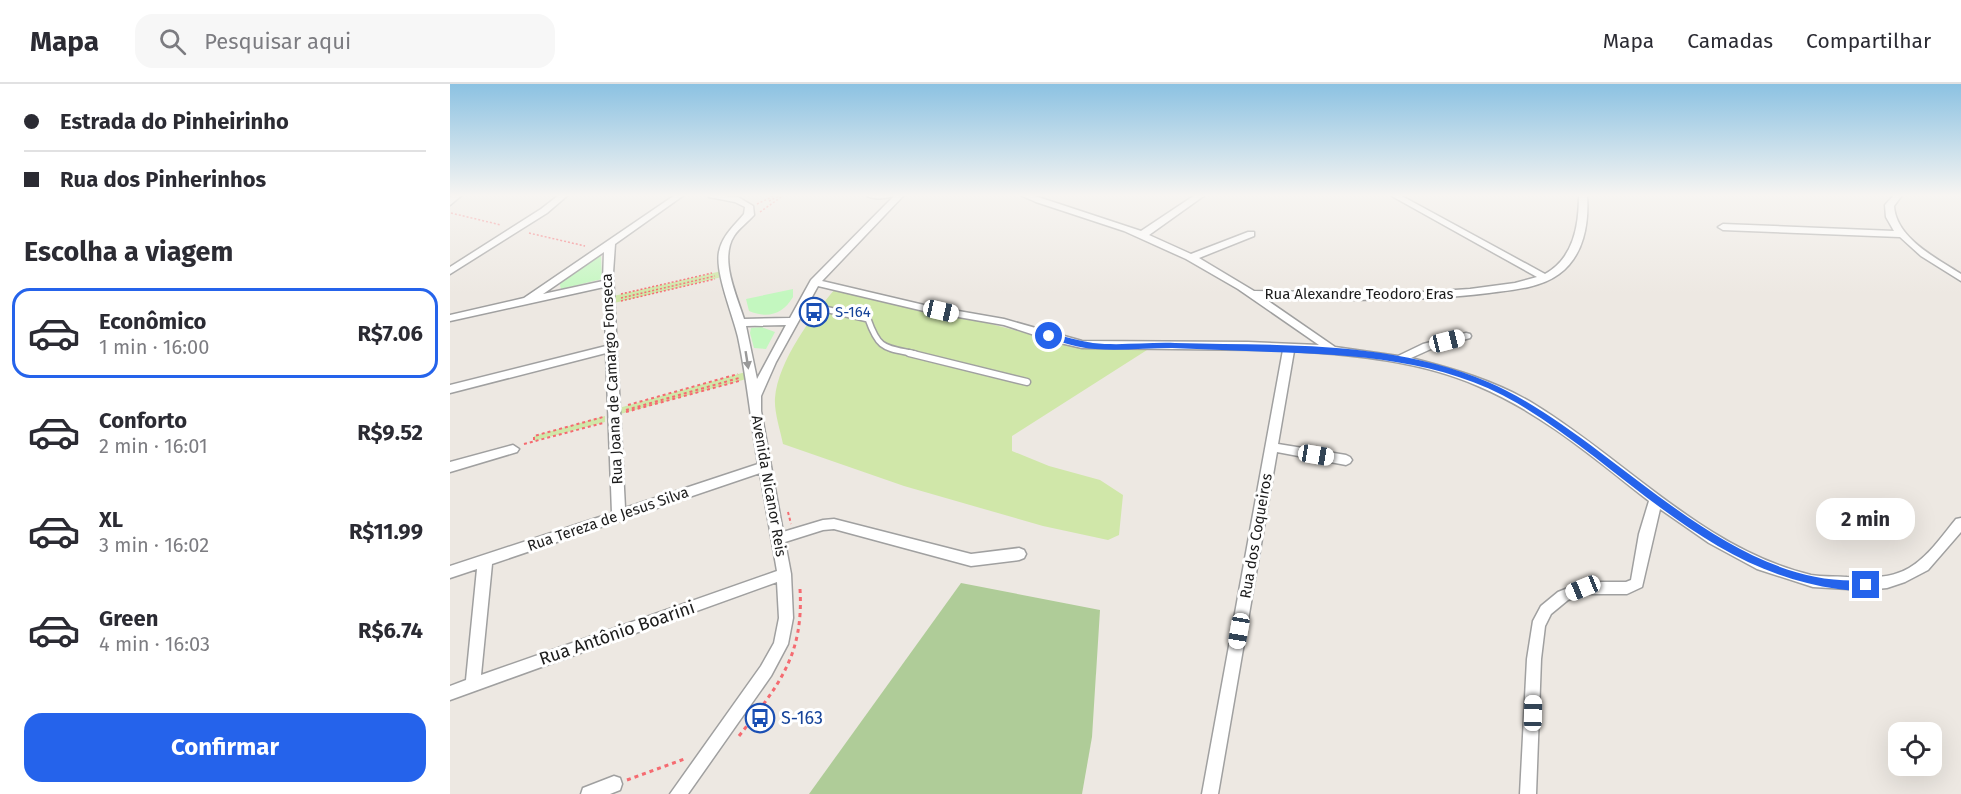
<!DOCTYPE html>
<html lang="pt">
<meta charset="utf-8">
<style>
:root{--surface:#fff;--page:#f7f7f7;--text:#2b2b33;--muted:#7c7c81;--line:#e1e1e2;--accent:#2563eb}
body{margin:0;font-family:"Fira Sans",sans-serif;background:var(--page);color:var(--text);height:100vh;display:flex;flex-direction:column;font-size:22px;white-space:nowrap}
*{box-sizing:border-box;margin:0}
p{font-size:20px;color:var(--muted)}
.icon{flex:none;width:33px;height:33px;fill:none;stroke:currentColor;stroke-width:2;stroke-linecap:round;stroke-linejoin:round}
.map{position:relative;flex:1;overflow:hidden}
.panel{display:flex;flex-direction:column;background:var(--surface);width:450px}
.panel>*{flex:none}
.banner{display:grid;align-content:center;height:132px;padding:0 24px;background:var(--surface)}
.fabs{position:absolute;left:1438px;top:638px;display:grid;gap:12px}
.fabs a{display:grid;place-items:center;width:54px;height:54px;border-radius:12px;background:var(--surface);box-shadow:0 6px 24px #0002;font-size:30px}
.end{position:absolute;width:27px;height:27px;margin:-14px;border:8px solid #2563eb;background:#fff;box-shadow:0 0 0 3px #fff}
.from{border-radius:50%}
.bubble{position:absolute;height:42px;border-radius:18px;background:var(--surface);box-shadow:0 6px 24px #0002;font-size:20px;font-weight:700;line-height:42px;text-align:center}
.car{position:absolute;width:18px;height:36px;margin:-18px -9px;border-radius:8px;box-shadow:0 0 4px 2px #0007;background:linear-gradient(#fff 24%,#345 0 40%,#fff 0 76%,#345 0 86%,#fff 0)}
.banner b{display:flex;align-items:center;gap:21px;height:57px;font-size:22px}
.banner b+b{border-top:2px solid var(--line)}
.banner i{width:15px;height:15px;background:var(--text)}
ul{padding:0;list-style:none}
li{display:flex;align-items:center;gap:18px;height:90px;margin:0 12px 9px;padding:0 12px;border:3px solid transparent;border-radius:18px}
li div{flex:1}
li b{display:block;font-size:22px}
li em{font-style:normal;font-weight:700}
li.on{border-color:var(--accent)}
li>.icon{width:54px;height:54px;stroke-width:1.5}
h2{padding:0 24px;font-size:27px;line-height:72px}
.action{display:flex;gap:12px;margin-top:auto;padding:12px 24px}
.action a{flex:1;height:69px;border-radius:18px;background:var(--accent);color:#fff;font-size:24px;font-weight:700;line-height:69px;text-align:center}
header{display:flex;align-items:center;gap:36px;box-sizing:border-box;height:84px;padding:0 30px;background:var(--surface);border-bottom:2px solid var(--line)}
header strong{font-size:28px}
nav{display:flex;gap:33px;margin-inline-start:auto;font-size:21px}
.search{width:420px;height:54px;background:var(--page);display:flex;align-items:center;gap:15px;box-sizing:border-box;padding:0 21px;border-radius:18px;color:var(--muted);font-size:22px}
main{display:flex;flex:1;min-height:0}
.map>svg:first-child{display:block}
.grass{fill:#d0e7a9}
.forest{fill:#afcc98}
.park{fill:#c3f7bf}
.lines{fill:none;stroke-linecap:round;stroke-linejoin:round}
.service-far1-casing{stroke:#a0a0a0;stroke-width:8}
.service-casing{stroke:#a0a0a0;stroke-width:9}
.minor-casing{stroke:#a0a0a0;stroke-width:3}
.path-far2{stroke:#f56b71;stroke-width:1.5;stroke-dasharray:2 2;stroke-linecap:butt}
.path-far1{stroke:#f56b71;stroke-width:2;stroke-dasharray:3 3;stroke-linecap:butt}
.path{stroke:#f56b71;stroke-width:3;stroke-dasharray:4 4;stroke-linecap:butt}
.service-far1{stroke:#fff;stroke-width:5}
.service{stroke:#fff;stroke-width:6}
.minor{fill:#fff;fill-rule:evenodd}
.oneway{fill:#999}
.route{fill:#2563eb}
.labels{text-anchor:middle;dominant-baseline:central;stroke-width:6;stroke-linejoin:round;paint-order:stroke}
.street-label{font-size:15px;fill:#1c1c1c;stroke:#fff}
.transit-label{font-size:15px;fill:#164399;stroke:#fff;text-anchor:start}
.near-street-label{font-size:18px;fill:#1c1c1c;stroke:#fff}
.near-transit-label{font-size:18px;fill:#164399;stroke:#fff;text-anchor:start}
</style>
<header>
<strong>Mapa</strong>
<div class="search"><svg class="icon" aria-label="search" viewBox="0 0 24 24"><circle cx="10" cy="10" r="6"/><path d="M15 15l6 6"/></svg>Pesquisar aqui</div>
<nav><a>Mapa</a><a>Camadas</a><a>Compartilhar</a></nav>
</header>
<main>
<section class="panel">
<div class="banner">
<b><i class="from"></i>Estrada do Pinheirinho</b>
<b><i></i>Rua dos Pinherinhos</b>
</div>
<h2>Escolha a viagem</h2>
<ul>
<li class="on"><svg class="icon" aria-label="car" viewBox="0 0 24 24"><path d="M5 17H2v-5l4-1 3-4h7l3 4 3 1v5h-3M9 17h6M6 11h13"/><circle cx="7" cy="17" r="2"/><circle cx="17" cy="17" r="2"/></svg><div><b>Econômico</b><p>1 min · 16:00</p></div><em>R$7.06</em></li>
<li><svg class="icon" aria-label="car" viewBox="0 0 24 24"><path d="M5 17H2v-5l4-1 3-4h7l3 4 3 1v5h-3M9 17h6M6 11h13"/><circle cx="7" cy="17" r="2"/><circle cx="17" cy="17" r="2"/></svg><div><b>Conforto</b><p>2 min · 16:01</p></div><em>R$9.52</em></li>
<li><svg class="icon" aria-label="car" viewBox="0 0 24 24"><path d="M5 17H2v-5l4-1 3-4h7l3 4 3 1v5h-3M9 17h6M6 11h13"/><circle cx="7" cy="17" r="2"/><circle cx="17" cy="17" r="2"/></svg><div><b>XL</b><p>3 min · 16:02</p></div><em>R$11.99</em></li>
<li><svg class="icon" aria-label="car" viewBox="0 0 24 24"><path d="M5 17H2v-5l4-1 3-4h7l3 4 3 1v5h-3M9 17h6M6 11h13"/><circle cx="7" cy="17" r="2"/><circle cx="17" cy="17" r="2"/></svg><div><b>Green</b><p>4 min · 16:03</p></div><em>R$6.74</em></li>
</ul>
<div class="action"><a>Confirmar</a></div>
</section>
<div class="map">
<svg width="1511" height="710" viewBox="0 0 1511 710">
<rect width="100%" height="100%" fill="#ede8e2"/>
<path class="grass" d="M276,186v6l-116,28 -1,-7z
M385,205l156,35 84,22 72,4 -135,86v15l37,15 51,14 23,15 -4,40 -11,5 -65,-14 -139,-40 -121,-42c-3,-15 -9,-32 -8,-46 3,-37 37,-82 60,-109z
M299,287l1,7 -137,38 -1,-6z
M155,332v6l-71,19v-5z"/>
<path class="forest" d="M511,499l139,27 -8,127 -10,57h-273z"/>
<path class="park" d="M149,171l2,1 1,23 -41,10 -2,-8z
M343,205v8c-10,17 -25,22 -44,14l-3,-12z
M311,243l14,5 -9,17 -12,-1 -4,-15 1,-5z"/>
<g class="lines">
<g class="service-far1-casing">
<path id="service-far1" d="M353,220l65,15c11,31 16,28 47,35"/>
</g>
<g class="service-casing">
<path id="service" d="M459,269l118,29"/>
</g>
<g class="minor-casing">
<path id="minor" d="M3,111h9l-12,10v-8z
M109,111h9l-21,18 -97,61v-7l91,-58z
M225,111h9l-69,49 -2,29 12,235 133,-44c-7,-42 -11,-85 -20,-127 -5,-22 -23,-64 -19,-85 3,-16 15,-26 25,-38l1,-7 -10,-5 -26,-5 -1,-2 30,2 15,9 1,9c-6,7 -15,13 -20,21 -15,23 3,60 10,83l46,-1 21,-38 84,-85h9l-82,86 102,24 80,14 78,22 166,1 71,3 -81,-56 -52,-30 -62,-28 -88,-29 -16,-7h12l109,36 54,-36h10l-56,40 42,19 57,-22h6v4l-55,22 55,33 154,2 62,-4 45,-6 22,-6 -147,-82h10l145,79c29,-16 34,-49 34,-79h8c2,28 -3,61 -28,79 -19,14 -47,16 -70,19 -74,9 -150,7 -225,5l71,49 63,9 25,-12 43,-11 4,1 1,2 -1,2 -39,11 -20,9c43,11 85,23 123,46 92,56 169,145 277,171 11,2 24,1 36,2 21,1 43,2 62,-9 19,-11 33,-32 47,-49l5,-1v14l-33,38 -23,12 -18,6 -21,2 -53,-3 -56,-18 -48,-26 -49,-34 -18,78 -15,7h-43l-16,6 -17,14 -6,12 -4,33 -5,135h-16l7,-135 6,-38 8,-15 17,-14 25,-10h43l5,-2 8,-46 10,-33c-54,-42 -107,-88 -171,-115 -58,-25 -123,-31 -184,-35l-16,93 68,11 4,2 2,3 -2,3 -4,2 -69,-13 -59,342h-16l81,-444 -201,-2 -26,-6 -52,-17 -80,-14 -106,-25 -42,76 -15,34v15l22,121 40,-12 11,-1 137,35 48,-6 5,2 2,4 -2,4 -5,2 -48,6 -137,-37 -11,1 -38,12 6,32 2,44 -5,26 -17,32 -83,118h-18l91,-128 13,-23 5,-25 -2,-36 -327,118v-14l16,-6 11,-111 -27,9v-12l162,-53 -6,-160 -156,40v-8l156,-39 -2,-59 -154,34v-6l74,-17zM154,168l-1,29 -60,13zM336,241l-29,54 -11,-53zM310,389l17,98 -296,104 11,-111z
M416,111h28c-6,4 -23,5 -28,0z
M1444,111h8l-8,11c2,32 42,52 67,68v7l-40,-25 -21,-19 -177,-7 -5,-3 5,-3 171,7 -8,-14 -1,-12z
M63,361l6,4 -2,3 -67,20v-10z
M164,692l6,2 2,6 -2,6 -10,4h-29l2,-6z"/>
</g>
<path class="path-far2" d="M319,117l12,-6
M307,120l19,-9
M310,128l24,-17
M1,129l50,12
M79,149l56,13
M171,210l91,-21
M171,214l94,-22
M171,217l94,-22"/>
<path class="path-far1" d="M178,321l110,-31
M176,326l113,-32
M176,328l113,-31
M84,356v-4l69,-19
M74,360l79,-21
M338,428l3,12"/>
<path class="path" d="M289,652c39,-50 65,-80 61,-147
M177,696l60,-22"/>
<use href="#service-far1" class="service-far1"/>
<use href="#service" class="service"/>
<use href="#minor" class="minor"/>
</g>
<defs><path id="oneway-solid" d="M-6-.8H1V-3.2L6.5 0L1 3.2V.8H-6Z" transform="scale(1.5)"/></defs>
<use class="oneway" href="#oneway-solid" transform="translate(297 276) rotate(81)"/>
<linearGradient id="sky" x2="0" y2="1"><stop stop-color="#8cc2e2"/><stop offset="0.53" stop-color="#f7f5f2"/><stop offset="1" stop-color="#f7f5f2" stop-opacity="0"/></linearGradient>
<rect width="1511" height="210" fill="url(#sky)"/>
<path class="route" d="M599,249c15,3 30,8 44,10 27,3 55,-1 82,0 104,3 215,-3 313,39 122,52 236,208 378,198l5,5c-6,9 -24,5 -33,4 -133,-18 -213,-122 -321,-186 -75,-44 -162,-48 -246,-51 -33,-1 -66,-3 -99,-4 -26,0 -52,3 -77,1 -16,-1 -33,-7 -49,-11v-4z"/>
<defs>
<g id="bus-ring" transform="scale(1.5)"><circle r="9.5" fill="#fff" stroke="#1a4fb4" stroke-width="1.5"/><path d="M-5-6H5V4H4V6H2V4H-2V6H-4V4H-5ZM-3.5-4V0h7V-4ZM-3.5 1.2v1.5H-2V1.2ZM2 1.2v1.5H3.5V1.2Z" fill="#1a4fb4"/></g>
</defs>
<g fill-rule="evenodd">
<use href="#bus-ring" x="364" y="228"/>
<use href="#bus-ring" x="310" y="634"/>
</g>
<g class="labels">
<g class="street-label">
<text x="909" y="210">Rua Alexandre Teodoro Eras</text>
<text transform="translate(162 295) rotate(-93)">Rua Joana de Camargo Fonseca</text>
<text transform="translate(319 402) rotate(80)">Avenida Nicanor Reis</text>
<text transform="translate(158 435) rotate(-19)">Rua Tereza de Jesus Silva</text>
<text transform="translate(806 452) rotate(-80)">Rua dos Coqueiros</text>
</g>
<g class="transit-label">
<text x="385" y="228">S-164</text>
</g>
<g class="near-street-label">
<text transform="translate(167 549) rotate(-19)">Rua Antônio Boarini</text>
</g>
<g class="near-transit-label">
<text x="331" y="634">S-163</text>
</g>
</g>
</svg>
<div class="fabs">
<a><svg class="icon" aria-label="locate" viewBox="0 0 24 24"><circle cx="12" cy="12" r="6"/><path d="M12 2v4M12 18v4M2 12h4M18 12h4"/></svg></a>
</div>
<i class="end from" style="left:599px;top:252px"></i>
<i class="end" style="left:1416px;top:501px"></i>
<div class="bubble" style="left:1366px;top:414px;width:99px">2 min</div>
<i class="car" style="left:491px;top:227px;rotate:103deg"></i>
<i class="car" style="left:997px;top:257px;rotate:76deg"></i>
<i class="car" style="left:866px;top:371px;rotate:99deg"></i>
<i class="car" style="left:1133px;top:504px;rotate:248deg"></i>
<i class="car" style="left:789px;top:547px;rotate:190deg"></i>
<i class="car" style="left:1083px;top:629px;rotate:1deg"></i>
</div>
</main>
